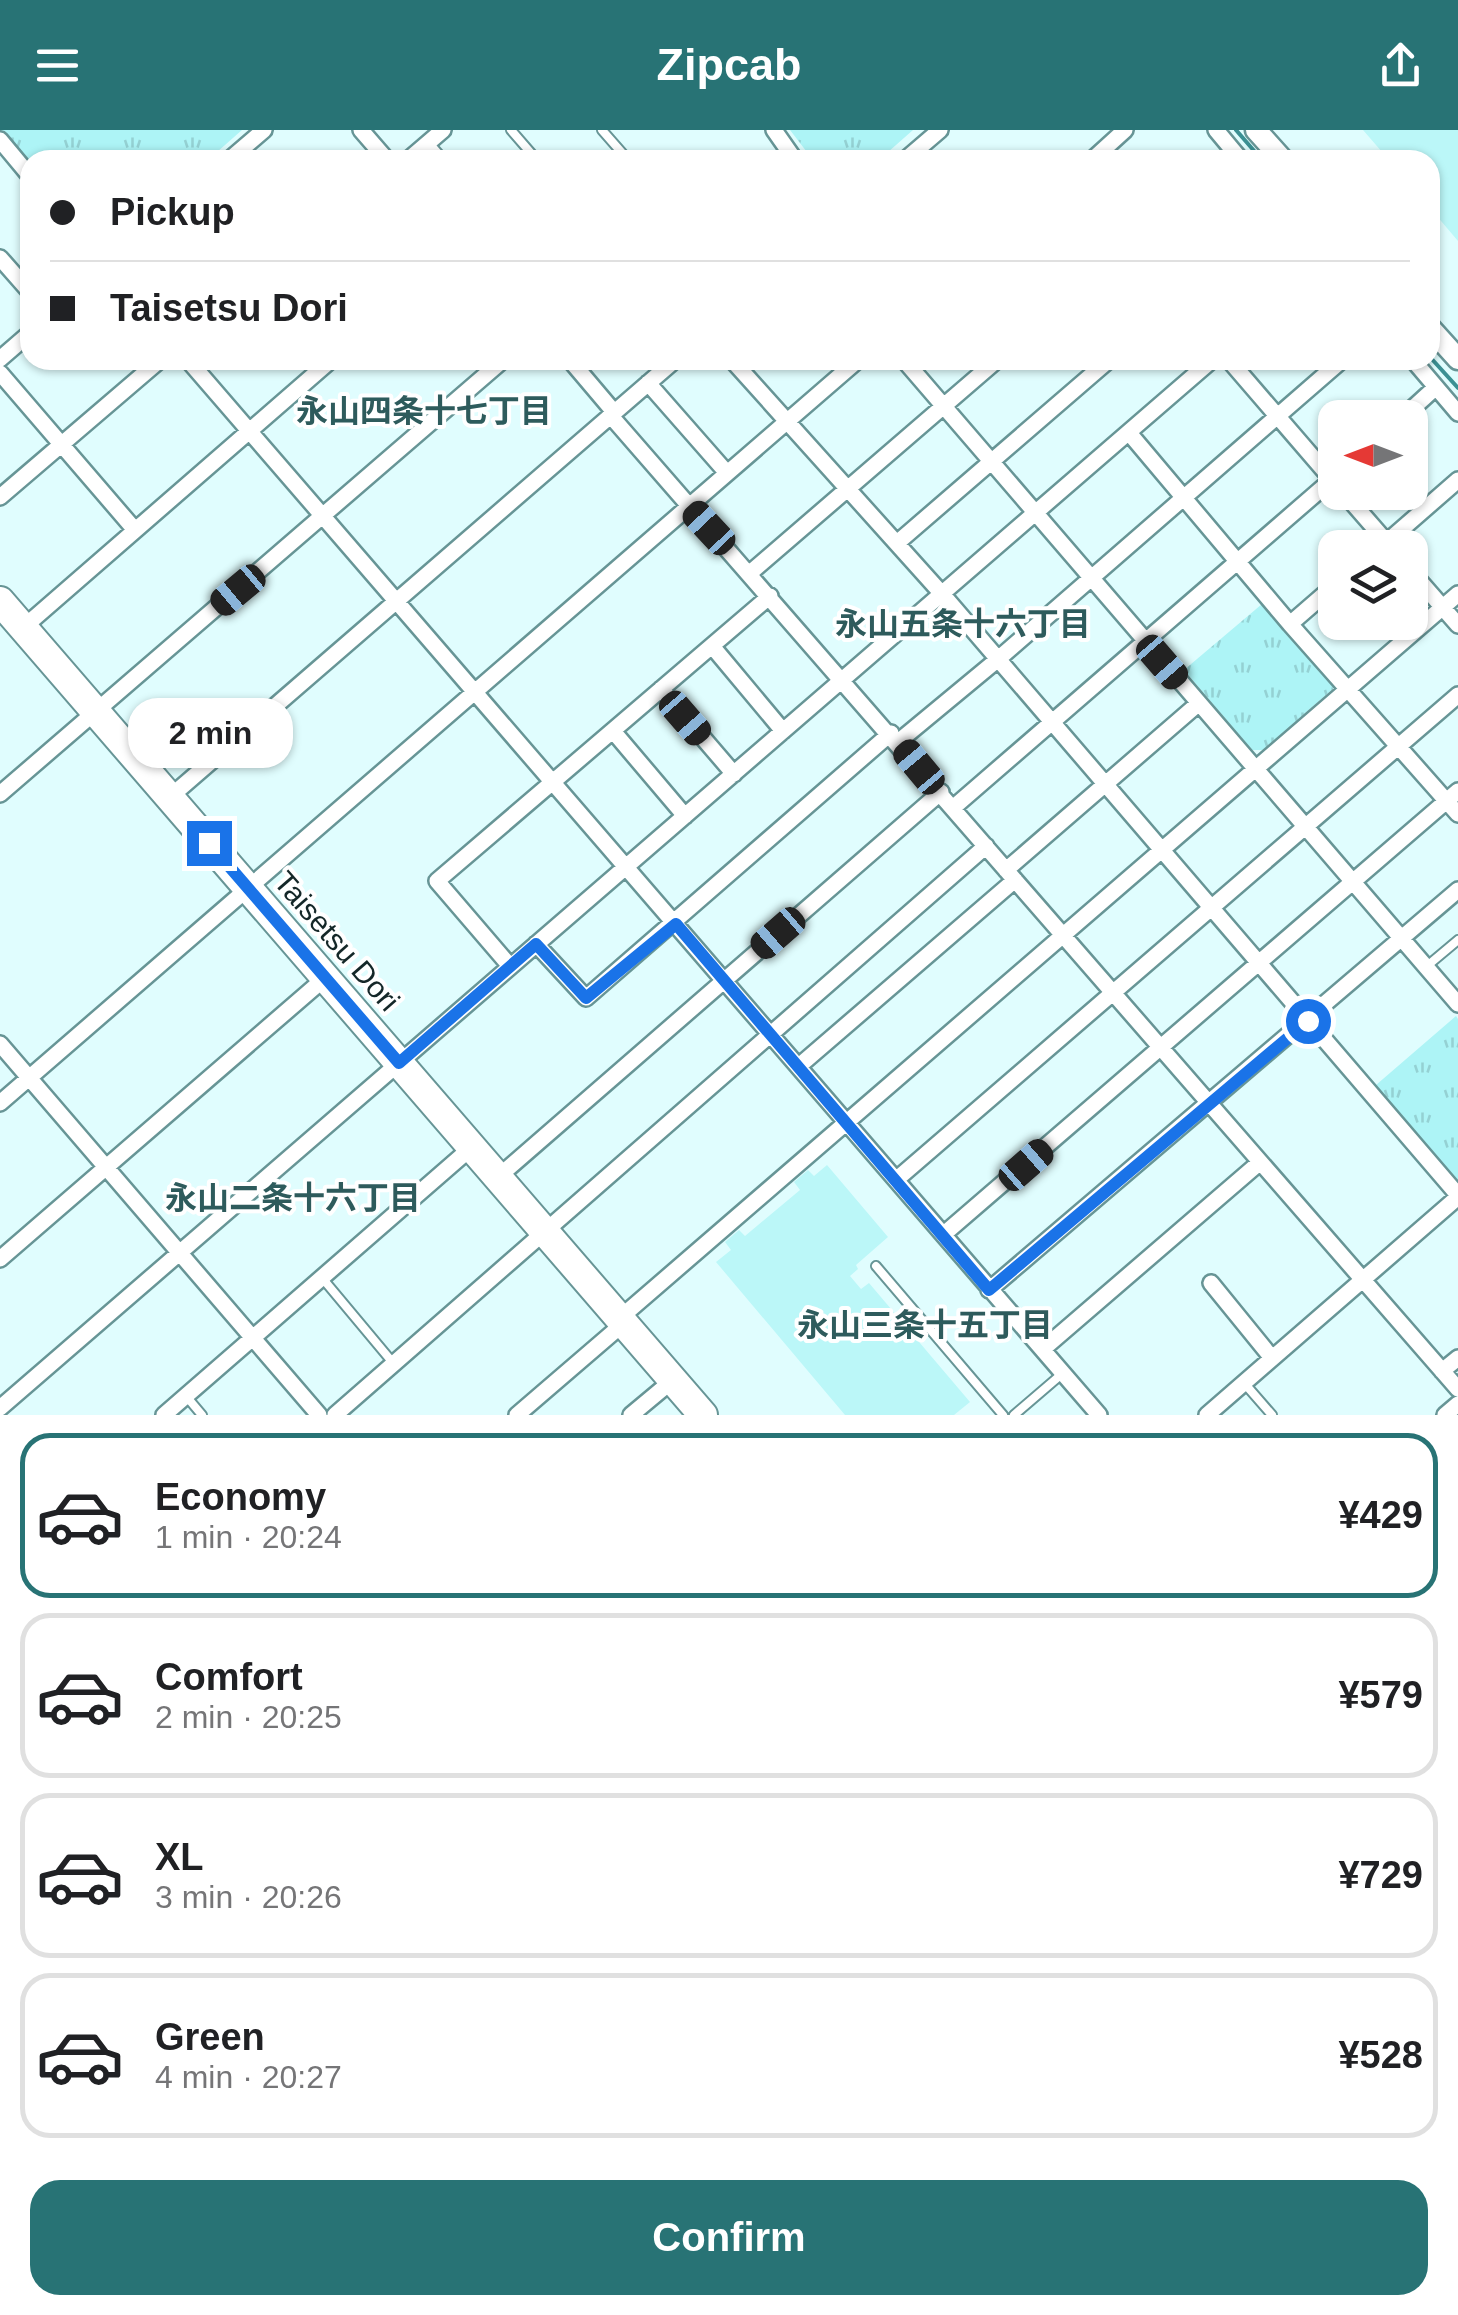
<!DOCTYPE html>
<meta charset="utf-8">
<style>
:root{--surface:#fff;--page:#f6f6f6;--text:#202124;--muted:#757577;--line:#e0e0e0;--accent:#287375}
body{margin:0;font-family:Arial,"Noto Sans JP",sans-serif;background:var(--page);color:var(--text);height:100vh;display:flex;flex-direction:column;font-size:38px;white-space:nowrap}
*{box-sizing:border-box;margin:0}
p{font-size:32px;color:var(--muted)}
.icon{flex:none;width:55px;height:55px;fill:none;stroke:currentColor;stroke-width:2;stroke-linecap:round;stroke-linejoin:round}
.map{position:relative;height:1285px;overflow:hidden}
.sheet{display:flex;flex-direction:column;background:var(--surface);flex:1}
.sheet>*{flex:none}
.guide{position:absolute;left:20px;top:20px;width:1420px;height:220px;border-radius:30px;box-shadow:0 2px 8px #0004;display:grid;align-content:center;height:220px;padding:0 30px;background:var(--surface)}
.needle{width:65px;rotate:270deg}
.tools{position:absolute;left:1318px;top:270px;display:grid;gap:20px}
.tools a{display:grid;place-items:center;width:110px;height:110px;border-radius:20px;background:var(--surface);box-shadow:0 2px 8px #0004;font-size:50px}
.end{position:absolute;width:45px;height:45px;margin:-22px;border:12px solid #1a73e8;background:#fff;box-shadow:0 0 0 5px #fff}
.from{border-radius:50%}
.bubble{position:absolute;height:70px;border-radius:30px;background:var(--surface);box-shadow:0 2px 8px #0004;font-size:32px;font-weight:600;line-height:70px;text-align:center}
.car{position:absolute;width:30px;height:60px;margin:-30px -15px;border-radius:12px;box-shadow:0 0 8px 2px #0007;background:linear-gradient(#222 24%,#8ab4d8 0 40%,#222 0 76%,#8ab4d8 0 86%,#222 0)}
.guide b{display:flex;align-items:center;gap:35px;height:95px;font-size:38px}
.guide b+b{border-top:2px solid var(--line)}
.guide i{width:25px;height:25px;background:var(--text)}
ul{padding:18px 0 0;list-style:none}
li{display:flex;align-items:center;gap:30px;height:165px;margin:0 20px 15px;padding:0 10px;border:5px solid var(--line);border-radius:30px}
li div{flex:1}
li b{display:block;font-size:38px}
li em{font-style:normal;font-weight:600}
li.active{border-color:var(--accent)}
li>.icon{width:90px;height:90px;stroke-width:1.5}
.primary-button{display:flex;gap:20px;margin-top:auto;padding:20px 30px}
.primary-button a{flex:1;height:115px;border-radius:30px;background:var(--accent);color:#fff;font-size:40px;font-weight:600;line-height:115px;text-align:center}
header{display:flex;justify-content:space-between;align-items:center;height:130px;padding:0 30px;background:var(--accent);color:#fff;font-size:45px;font-weight:600}
.map>svg:first-child{display:block}
.built{fill:#bbf7f8}
.grass{fill:url(#grass-tufts)}
.lines{fill:none;stroke-linecap:round;stroke-linejoin:round}
.stream{stroke:#3b9093;stroke-width:4}
.lane-casing{stroke:#679596;stroke-width:12}
.street-casing{stroke:#679596;stroke-width:20}
.secondary-casing{stroke:#679596;stroke-width:25}
.highway-casing{stroke:#679596;stroke-width:32}
.lane{stroke:#fff;stroke-width:8}
.street{stroke:#fff;stroke-width:15}
.secondary{stroke:#fff;stroke-width:20}
.highway{stroke:#fff;stroke-width:28}
.route{stroke:#1a73e8;stroke-width:12}
.labels{text-anchor:middle;dominant-baseline:central;stroke-width:8;stroke-linejoin:round;paint-order:stroke}
.street-label{font-size:30px;fill:#142728;stroke:#fff}
.neighbourhood-label{font-size:32px;font-weight:bold;fill:#2e5b5c;stroke:#fff}
</style>
<header><svg class="icon" aria-label="menu" viewBox="0 0 24 24"><path d="M4 6h16M4 12h16M4 18h16"/></svg>Zipcab<svg class="icon" aria-label="share" viewBox="0 0 24 24"><path d="M12 15V3M7 8l5-5 5 5M5 13v7h14v-7"/></svg></header>
<div class="map">
<svg width="1458" height="1285" viewBox="0 0 1458 1285">
<defs>
<pattern id="grass-tufts" width="24" height="20" patternUnits="userSpaceOnUse" patternTransform="scale(2.5)"><rect width="24" height="20" fill="#adf4f6"/><path d="M3 7l-1-3M5 7V3M7 7l1-3M15 17l-1-3M17 17v-4M19 17l1-3" fill="none" stroke="#94d1d3"/></pattern>
</defs>
<rect width="100%" height="100%" fill="#e0fdfe"/>
<path class="built" d="M1363,0h95v111l-28,-33v-48h-41z
M827,1035l61,72 -32,28 2,4 -8,7 11,13 8,-6 101,119 -16,13h-109l-129,-153 15,-12 -6,-8 14,-12 6,6 55,-46 -6,-8 14,-12 6,6z"/>
<path class="grass" d="M0,0h242l-34,30h-178v5z
M790,0h123l-34,30h-66z
M1262,474l73,83 -72,63h-11l-68,-80z
M1456,886l2,3v162l-82,-96z"/>
<g class="lines">
<path class="stream" d="M1236,0l26,30
M1430,227l28,31"/>
<g class="lane-casing">
<path id="lane" d="M511,0l26,30
M602,0l21,24
M428,12l16,18
M619,230v1
M1427,836l31,-26
M876,1136l127,149
M323,1149l71,85
M1245,1254l27,31
M186,1266l16,19
M1014,1285l49,-42"/>
</g>
<g class="street-casing">
<path id="street" d="M361,0l26,30
M774,0l21,30
M1216,0l25,30
M0,10l30,36
M229,30l35,-30
M408,30l35,-30
M905,30l35,-30
M1092,30l33,-30
M0,128l30,34
M0,229l30,-26
M188,230l911,1055
M570,230l44,52
M732,230l211,235 515,600
M904,230l554,644
M1229,230l106,123
M1413,230l45,53
M0,243l135,157
M648,253l79,90
M610,285l848,974
M1402,288l34,-31
M1130,304l160,190 168,190
M1343,362l47,54
M0,367l160,-137
M897,413l212,-183
M1380,418l78,-68
M1410,440l48,55
M750,443l247,-213
M1290,494l45,-39
M24,497l307,-267
M712,516l71,85
M661,559l73,85
M613,601l72,85
M898,612l99,-82 345,-300
M0,664l503,-434
M170,667l505,-437
M954,677l381,-330
M1006,740l193,-167
M536,814l50,54 305,-265
M510,836l-73,-85 333,-285
M0,914l319,371
M799,936l216,-186
M0,973l858,-743
M497,1048l444,-386
M897,1049l561,-484
M944,1104l514,-443
M0,1129l325,-281
M1211,1153l61,75
M989,1160l469,-400
M620,1188l838,-724
M1043,1219l216,-186
M1442,1241l16,-13
M0,1278l1212,-1048
M164,1285l308,-268
M335,1285l651,-569
M517,1285l107,-92
M631,1285l42,-35
M1207,1285l251,-218
M1445,1285l13,-11"/>
</g>
<g class="secondary-casing">
<path id="secondary" d="M1256,0l27,30
M1430,198l28,31"/>
</g>
<g class="highway-casing">
<path id="highway" d="M0,471l703,814"/>
</g>
<use href="#lane" class="lane"/>
<use href="#street" class="street"/>
<use href="#secondary" class="secondary"/>
<use href="#highway" class="highway"/>
</g>
<g class="lines">
<path class="route" d="M209,713l190,220 137,-119 50,54 90,-74 313,366 319,-269"/>
</g>
<g class="labels">
<g class="street-label">
<text transform="translate(337 811) rotate(49)">Taisetsu Dori</text>
</g>
<g class="neighbourhood-label">
<text x="424" y="281">永山四条十七丁目</text>
<text x="963" y="494">永山五条十六丁目</text>
<text x="293" y="1068">永山二条十六丁目</text>
<text x="925" y="1195">永山三条十五丁目</text>
</g>
</g>
</svg>
<div class="tools">
<a><svg class="needle" viewBox="-14 -14 28 28"><path d="M0-13l5 13h-10z" fill="#e53935"/><path d="M0 13l5-13h-10z" fill="#757577"/></svg></a>
<a><svg class="icon" aria-label="layers" viewBox="0 0 24 24"><path d="M12 4l9 5-9 5-9-5zM3 14l9 5 9-5"/></svg></a>
</div>
<i class="end from" style="left:1308px;top:891px"></i>
<i class="end" style="left:209px;top:713px"></i>
<div class="bubble" style="left:128px;top:568px;width:165px">2 min</div>
<i class="car" style="left:709px;top:398px;rotate:317deg"></i>
<i class="car" style="left:238px;top:460px;rotate:230deg"></i>
<i class="car" style="left:1162px;top:532px;rotate:139deg"></i>
<i class="car" style="left:685px;top:588px;rotate:139deg"></i>
<i class="car" style="left:919px;top:637px;rotate:320deg"></i>
<i class="car" style="left:778px;top:803px;rotate:229deg"></i>
<i class="car" style="left:1026px;top:1035px;rotate:49deg"></i>
<div class="guide">
<b><i class="from"></i>Pickup</b>
<b><i></i>Taisetsu Dori</b>
</div>
</div>
<section class="sheet">
<ul>
<li class="active"><svg class="icon" aria-label="car" viewBox="0 0 24 24"><path d="M5 17H2v-5l4-1 3-4h7l3 4 3 1v5h-3M9 17h6M6 11h13"/><circle cx="7" cy="17" r="2"/><circle cx="17" cy="17" r="2"/></svg><div><b>Economy</b><p>1 min · 20:24</p></div><em>¥429</em></li>
<li><svg class="icon" aria-label="car" viewBox="0 0 24 24"><path d="M5 17H2v-5l4-1 3-4h7l3 4 3 1v5h-3M9 17h6M6 11h13"/><circle cx="7" cy="17" r="2"/><circle cx="17" cy="17" r="2"/></svg><div><b>Comfort</b><p>2 min · 20:25</p></div><em>¥579</em></li>
<li><svg class="icon" aria-label="car" viewBox="0 0 24 24"><path d="M5 17H2v-5l4-1 3-4h7l3 4 3 1v5h-3M9 17h6M6 11h13"/><circle cx="7" cy="17" r="2"/><circle cx="17" cy="17" r="2"/></svg><div><b>XL</b><p>3 min · 20:26</p></div><em>¥729</em></li>
<li><svg class="icon" aria-label="car" viewBox="0 0 24 24"><path d="M5 17H2v-5l4-1 3-4h7l3 4 3 1v5h-3M9 17h6M6 11h13"/><circle cx="7" cy="17" r="2"/><circle cx="17" cy="17" r="2"/></svg><div><b>Green</b><p>4 min · 20:27</p></div><em>¥528</em></li>
</ul>
<div class="primary-button"><a>Confirm</a></div>
</section>
